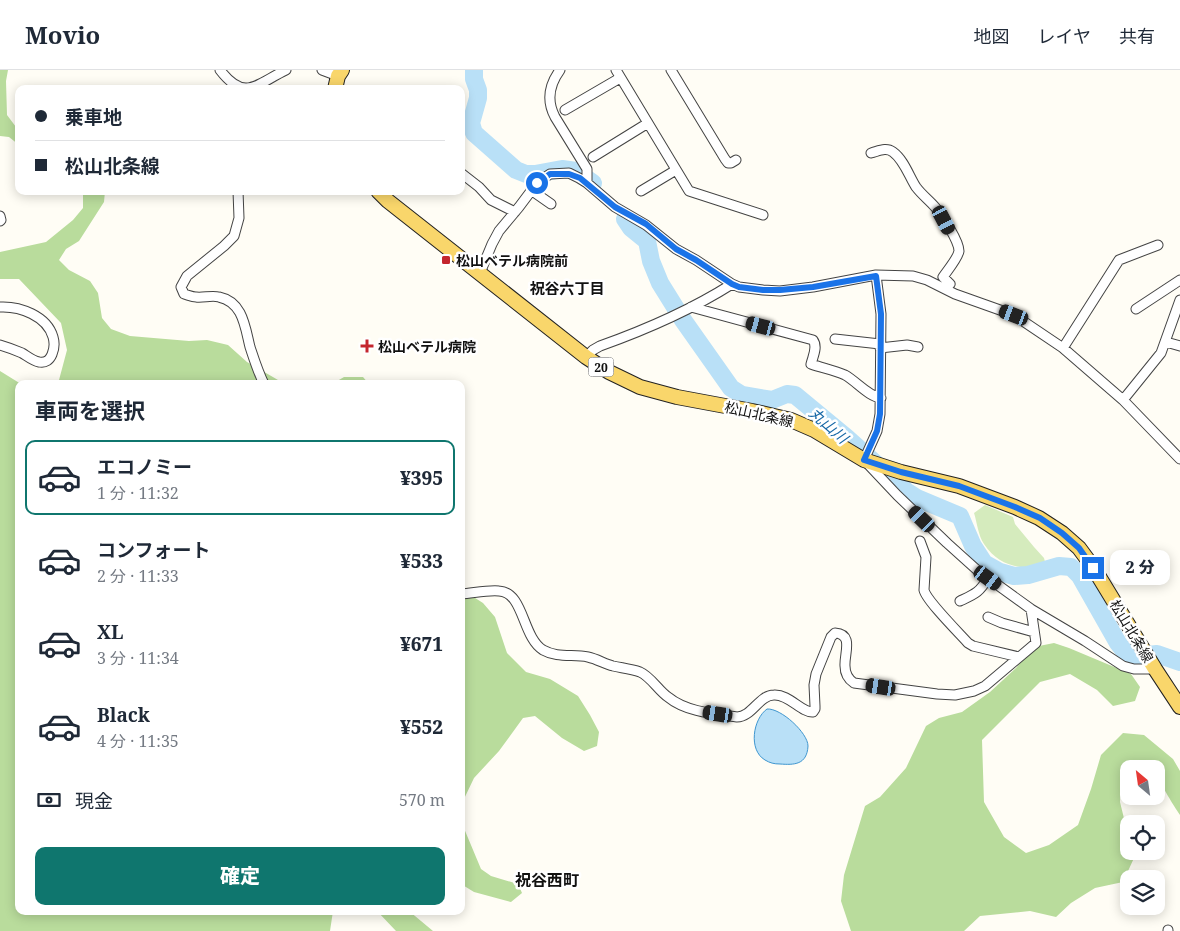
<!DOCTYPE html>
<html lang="ja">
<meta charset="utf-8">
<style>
:root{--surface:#fff;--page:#f2f2f3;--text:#1f2937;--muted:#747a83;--line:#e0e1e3;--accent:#0f766e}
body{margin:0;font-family:"Noto Serif","Noto Sans JP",serif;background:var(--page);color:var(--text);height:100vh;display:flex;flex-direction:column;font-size:19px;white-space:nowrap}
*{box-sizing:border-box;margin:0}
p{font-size:16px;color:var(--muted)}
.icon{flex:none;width:28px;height:28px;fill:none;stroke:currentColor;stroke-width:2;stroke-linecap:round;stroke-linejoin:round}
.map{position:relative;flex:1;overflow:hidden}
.sheet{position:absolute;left:15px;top:310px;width:450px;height:535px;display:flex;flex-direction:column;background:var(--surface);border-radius:10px;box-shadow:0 2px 12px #0003}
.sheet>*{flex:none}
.banner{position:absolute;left:15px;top:15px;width:450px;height:110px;border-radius:10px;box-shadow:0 2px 12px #0003;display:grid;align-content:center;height:110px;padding:0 20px;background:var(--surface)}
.needle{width:32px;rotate:331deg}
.controls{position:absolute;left:1120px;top:690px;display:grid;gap:10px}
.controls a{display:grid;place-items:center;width:45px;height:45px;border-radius:10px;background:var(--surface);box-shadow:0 2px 12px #0003;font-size:25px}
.end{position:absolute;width:22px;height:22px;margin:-11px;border:6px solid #1a73e8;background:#fff;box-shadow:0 0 0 2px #fff}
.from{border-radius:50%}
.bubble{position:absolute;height:35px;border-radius:10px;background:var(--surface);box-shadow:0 2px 12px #0003;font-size:16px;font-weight:800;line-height:35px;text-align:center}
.car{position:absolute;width:15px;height:30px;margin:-15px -8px;border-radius:6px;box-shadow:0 0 4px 1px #0007;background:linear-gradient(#222 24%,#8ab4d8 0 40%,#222 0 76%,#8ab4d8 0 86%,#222 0)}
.banner b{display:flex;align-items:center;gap:18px;height:48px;font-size:19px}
.banner b+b{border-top:1px solid var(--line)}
.banner i{width:12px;height:12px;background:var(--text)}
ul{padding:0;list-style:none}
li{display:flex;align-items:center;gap:15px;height:75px;margin:0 10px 8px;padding:0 10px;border:2px solid transparent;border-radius:10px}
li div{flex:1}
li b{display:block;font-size:19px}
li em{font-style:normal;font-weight:800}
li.active{border-color:var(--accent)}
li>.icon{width:45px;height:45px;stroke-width:1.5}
h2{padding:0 20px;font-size:22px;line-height:60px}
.pay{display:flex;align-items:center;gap:12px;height:55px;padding:0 20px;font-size:19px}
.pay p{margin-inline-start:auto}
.primary-button{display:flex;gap:10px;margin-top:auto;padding:10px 20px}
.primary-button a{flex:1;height:58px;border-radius:10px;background:var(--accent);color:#fff;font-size:20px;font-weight:800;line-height:58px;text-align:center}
header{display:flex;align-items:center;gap:30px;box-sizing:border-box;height:70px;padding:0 25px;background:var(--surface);border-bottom:1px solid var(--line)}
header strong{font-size:24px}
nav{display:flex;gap:28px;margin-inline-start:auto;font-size:18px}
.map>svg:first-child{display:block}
.green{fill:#d5ebbd}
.forest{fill:#b9dc9c}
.water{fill:#b9e0f7;stroke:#3f96cf}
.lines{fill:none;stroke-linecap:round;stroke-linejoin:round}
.river{stroke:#b9e0f7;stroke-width:18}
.minor-casing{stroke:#444;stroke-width:11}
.primary-casing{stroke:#222;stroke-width:16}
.minor{stroke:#fff;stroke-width:9}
.primary{stroke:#f9d66b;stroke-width:14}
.route{stroke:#1a73e8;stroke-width:6}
.poi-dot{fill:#c4262e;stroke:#fff;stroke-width:2}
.labels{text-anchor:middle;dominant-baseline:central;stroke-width:5;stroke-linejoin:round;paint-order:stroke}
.shield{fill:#fff;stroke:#585858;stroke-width:1}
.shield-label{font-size:12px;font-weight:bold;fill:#111}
.poi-label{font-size:14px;font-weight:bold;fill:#111;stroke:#fff;text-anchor:start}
.street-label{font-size:14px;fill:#111;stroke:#fff}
.neighbourhood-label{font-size:15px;font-weight:bold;fill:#111;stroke:#fff}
.water-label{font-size:15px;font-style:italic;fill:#1768a6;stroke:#fff}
.quarter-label{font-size:16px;font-weight:bold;fill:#111;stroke:#fff}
</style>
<header>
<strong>Movio</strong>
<nav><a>地図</a><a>レイヤ</a><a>共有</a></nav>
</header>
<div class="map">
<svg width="1180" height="861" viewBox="0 0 1180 861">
<rect width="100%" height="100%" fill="#fffdf5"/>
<path class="green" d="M985,435l28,12 2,7 19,23 10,11 3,11c-26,-1 -47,-1 -63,-25 -6,-9 -7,-22 -10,-31z"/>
<path class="forest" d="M0,0h8l-2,11 1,34 12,16v14l-10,-8 -9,-1z
M83,121h22l-1,11 -25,39 -13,8 -7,11 10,10 21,11 8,12 4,25 9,11 19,7 59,5 18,-1 21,5 19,17 31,18 5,4h-228l4,-4 8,-30 -6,-27 -42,-44h-19v-27l46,-10 27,-22 10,-12z
M0,301l21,13h-2v527h314l-3,20h-330z
M344,307h19l6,7h-37z
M461,519l22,14 12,14 12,36 19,19 24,7 28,17 12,19 9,17 -2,14 -13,5 -22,-13 -27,-22 -12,2 -24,33 -25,27 -11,23v25l18,43 10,7 27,8 4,9 -11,9 -37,-10 -13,-8z
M1054,573l15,5 62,26 9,13 -5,14 -22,5 -16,-16 -27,-16 -30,8 -58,58 2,62 20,35 22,16 23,-8 29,-20 13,-36 10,-34 22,-22 21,2 29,24 7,12v44c-6,-9 -24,-37 -24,-46h-4l-2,-3 -13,-2 -5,5h-3v3l-8,8 -1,22 9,37v12h3l2,7 -11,24 -28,6 -24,15 -15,14 -26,-6 -50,5 -16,15h-113l-10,-30 3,-26 21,-69 15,-9 26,-29 20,-42 13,-8 23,-6 28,-20 26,-24 11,-13 12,-9z
M377,841h32l24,20h-37z"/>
<path class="water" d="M767,639c14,-1 41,24 41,37 -1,19 -14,19 -28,18 -6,0 -10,-1 -15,-4 -17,-10 -12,-41 2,-51z"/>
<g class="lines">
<path class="river" d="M474,0v9l4,11v8l-7,25 3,10 42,37 10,4h9l27,-5 14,2 17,12
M625,149l6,9 16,13 4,20 9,22 23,37 48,68 11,7 30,5 15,-6 8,1 52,43 59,53 11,7 43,18 13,30 11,17 16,9 14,4 14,-1 31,-9 12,1 9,9 38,67 11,14 28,-3 23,8"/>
<g class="minor-casing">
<path id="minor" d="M220,0c25,33 38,13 66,0
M322,0l16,6
M560,0c-11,15 -14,30 -5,47l32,52v14
M616,0l73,121 74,24
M671,0l54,89 3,4h3l5,-3
M565,40l55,-32
M871,83c8,-2 15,-6 22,-1 11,8 16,24 23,35 6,8 13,13 19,20 7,8 24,34 24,44 -1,7 -12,20 -16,26l7,7 -4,5
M593,87l55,-34
M461,103l18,14 12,13 24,12
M531,120l20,14
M238,121l1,27 -5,18 -10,10 -37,30 -6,11 3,7c4,1 8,3 12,3 7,1 16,-2 23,0 24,5 26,30 31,50 4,12 8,25 14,37
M641,121l35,-21
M0,146l1,4 -1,1
M480,203l12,-29 7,-13 20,-24 18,-24 13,-9 19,-1 10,5 8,5 28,24 31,18 30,24 20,11 36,24 7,3 24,3 17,1 33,-4 63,-12 37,1 14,4 28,14 59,21 49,33 60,52 57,59
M876,205l5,39 -1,100 -3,17 -13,29 33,35 50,48 30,27 54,39 54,32 38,25 11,3h21
M0,237c20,-1 47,9 53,30 3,10 -1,28 -14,25 -6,-1 -12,-6 -17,-9 -7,-3 -15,-6 -22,-8
M691,237l122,33c5,7 0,16 -2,24 11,4 23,6 34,11 11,6 24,22 36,23
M1136,239l44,-29
M835,269l45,5
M1166,272l14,4
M880,278l27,-3 11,2
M1063,278l56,-88 39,-15
M586,287l7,-7 7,-4c45,-16 91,-36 132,-62
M1123,330l38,-47 19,-53
M920,471l6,16 -2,33c2,10 35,43 44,53l5,3 46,11
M461,524c13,-1 26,-4 38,-3 25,1 23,46 44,59 14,8 30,4 45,7 9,2 17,7 25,9 9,2 18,3 27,6 10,4 19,19 28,25 18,15 47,17 69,20 15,0 22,-22 37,-22 15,-1 28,18 39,17l2,-3v-3l-1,-21 2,-11 15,-37 4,-4c19,1 9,21 10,33 0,7 3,13 9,17l83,11 18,1 19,-4 11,-5 51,-43 -5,-34
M960,531c15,-7 19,-8 28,-23
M988,547l14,6 32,9
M1168,861v-1"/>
</g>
<g class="primary-casing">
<path id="primary" d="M335,19l3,-13 4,-6
M378,121l10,10 198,156 23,15 31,15 37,10 75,14 39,9 23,10 50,30 37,12 58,14 56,21 24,11 23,15 17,15 14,19 62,102 25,38"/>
</g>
<use href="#minor" class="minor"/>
<use href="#primary" class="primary"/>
</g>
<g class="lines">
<path class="route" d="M537,113l13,-9h19l11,4 35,29 31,17 30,25 20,11 36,24 7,3 24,3h17l33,-3 63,-11 5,38 -1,100 -3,17 -13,29 37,12 58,14 56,21 25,11 22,15 17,15 14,20"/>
</g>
<g class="poi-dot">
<rect x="441" y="185" width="10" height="10" rx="2.5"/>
<path d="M364.5 268.5h5v5h5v5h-5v5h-5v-5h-5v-5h5z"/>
</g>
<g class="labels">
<rect class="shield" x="588.5" y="287.5" width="25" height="19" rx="4"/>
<g class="shield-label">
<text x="601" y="297">20</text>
</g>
<g class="poi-label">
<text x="456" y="190">松山ベテル病院前</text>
<text x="378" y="276">松山ベテル病院</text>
</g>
<g class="street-label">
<text transform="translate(759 344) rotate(13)">松山北条線</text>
<text transform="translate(1132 561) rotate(59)">松山北条線</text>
</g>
<g class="neighbourhood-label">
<text x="567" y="218">祝谷六丁目</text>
</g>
<g class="water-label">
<text transform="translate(829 355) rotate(41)">丸山川</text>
</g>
<g class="quarter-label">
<text x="547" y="810">祝谷西町</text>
</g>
</g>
</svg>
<div class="controls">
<a><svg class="needle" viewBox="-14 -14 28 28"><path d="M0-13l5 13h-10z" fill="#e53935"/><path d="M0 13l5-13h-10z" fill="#747a83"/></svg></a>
<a><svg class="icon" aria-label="locate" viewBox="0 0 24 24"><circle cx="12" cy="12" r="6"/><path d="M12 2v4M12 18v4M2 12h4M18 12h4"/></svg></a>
<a><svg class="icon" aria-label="layers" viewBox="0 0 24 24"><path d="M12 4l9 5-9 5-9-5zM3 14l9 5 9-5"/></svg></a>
</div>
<i class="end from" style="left:537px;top:113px"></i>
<i class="end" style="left:1093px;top:498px"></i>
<div class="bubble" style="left:1110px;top:480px;width:60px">2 分</div>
<i class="car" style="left:944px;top:150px;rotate:152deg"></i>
<i class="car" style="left:1014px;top:245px;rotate:291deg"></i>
<i class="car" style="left:761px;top:256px;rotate:285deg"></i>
<i class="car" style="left:922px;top:449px;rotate:314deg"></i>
<i class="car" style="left:988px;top:508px;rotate:126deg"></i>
<i class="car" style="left:881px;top:617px;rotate:279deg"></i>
<i class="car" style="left:718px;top:644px;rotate:279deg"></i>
<div class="banner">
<b><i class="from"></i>乗車地</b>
<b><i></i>松山北条線</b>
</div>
<section class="sheet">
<h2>車両を選択</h2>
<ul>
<li class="active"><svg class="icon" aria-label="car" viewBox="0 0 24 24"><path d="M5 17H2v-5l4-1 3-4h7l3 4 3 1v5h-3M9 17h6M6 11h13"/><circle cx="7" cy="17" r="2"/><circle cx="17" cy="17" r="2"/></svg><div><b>エコノミー</b><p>1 分 · 11:32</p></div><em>¥395</em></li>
<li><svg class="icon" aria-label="car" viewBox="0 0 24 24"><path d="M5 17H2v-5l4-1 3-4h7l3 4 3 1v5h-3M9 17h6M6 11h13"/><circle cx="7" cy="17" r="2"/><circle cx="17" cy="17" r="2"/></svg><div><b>コンフォート</b><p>2 分 · 11:33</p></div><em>¥533</em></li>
<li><svg class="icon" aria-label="car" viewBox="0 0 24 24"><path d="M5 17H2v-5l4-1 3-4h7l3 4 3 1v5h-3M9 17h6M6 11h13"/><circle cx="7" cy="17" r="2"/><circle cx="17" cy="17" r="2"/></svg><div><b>XL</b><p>3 分 · 11:34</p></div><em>¥671</em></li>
<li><svg class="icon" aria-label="car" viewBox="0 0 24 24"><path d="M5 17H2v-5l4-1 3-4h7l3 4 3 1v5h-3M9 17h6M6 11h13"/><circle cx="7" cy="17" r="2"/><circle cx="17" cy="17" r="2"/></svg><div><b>Black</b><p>4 分 · 11:35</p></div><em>¥552</em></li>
</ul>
<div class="pay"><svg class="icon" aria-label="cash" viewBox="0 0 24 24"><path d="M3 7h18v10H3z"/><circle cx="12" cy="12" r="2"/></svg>現金<p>570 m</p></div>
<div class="primary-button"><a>確定</a></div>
</section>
</div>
